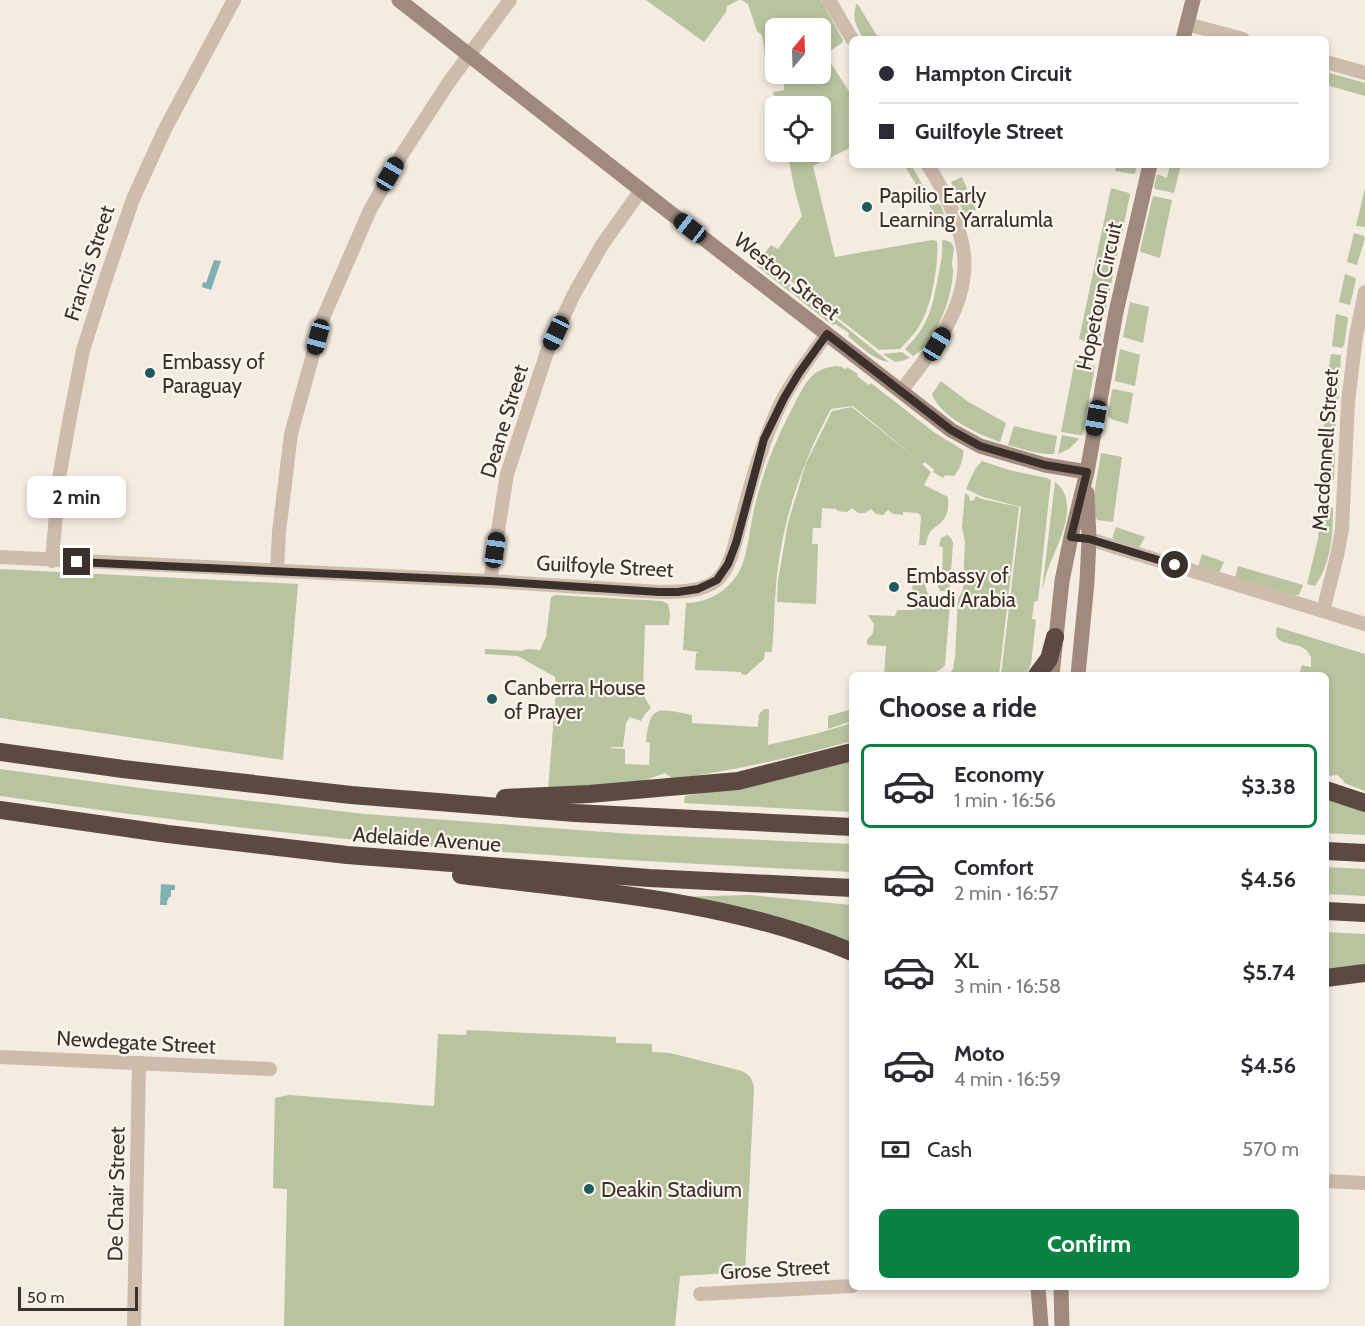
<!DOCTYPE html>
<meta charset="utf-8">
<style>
:root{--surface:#fff;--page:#f2f2f3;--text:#2b2b33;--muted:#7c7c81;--line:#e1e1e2;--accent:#0b8043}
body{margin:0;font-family:Cabin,sans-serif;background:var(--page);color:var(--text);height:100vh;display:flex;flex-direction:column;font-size:22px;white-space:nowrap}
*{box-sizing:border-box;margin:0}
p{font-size:20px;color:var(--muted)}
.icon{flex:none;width:33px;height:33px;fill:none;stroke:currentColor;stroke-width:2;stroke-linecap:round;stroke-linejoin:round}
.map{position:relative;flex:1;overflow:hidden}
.drawer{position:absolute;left:849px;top:672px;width:480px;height:618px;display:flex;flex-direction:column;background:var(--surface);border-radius:9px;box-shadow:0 3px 9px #0003}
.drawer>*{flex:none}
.guide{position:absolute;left:849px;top:36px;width:480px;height:132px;border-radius:9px;box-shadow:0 3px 9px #0003;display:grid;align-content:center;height:132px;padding:0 30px;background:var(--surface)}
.needle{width:39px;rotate:19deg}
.fabs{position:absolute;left:765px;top:18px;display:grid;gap:12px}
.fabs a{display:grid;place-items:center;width:66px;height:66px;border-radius:9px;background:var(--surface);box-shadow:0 3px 9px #0003;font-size:30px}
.scale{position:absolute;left:18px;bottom:15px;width:120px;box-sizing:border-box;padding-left:6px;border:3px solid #3b302b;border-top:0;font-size:16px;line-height:21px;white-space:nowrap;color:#3b302b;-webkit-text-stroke:4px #fbf5ee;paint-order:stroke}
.end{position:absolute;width:27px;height:27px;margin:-14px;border:8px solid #3b302b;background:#fff;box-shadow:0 0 0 3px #fff}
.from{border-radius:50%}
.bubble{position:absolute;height:42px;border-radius:9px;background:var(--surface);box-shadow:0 3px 9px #0003;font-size:20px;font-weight:700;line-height:42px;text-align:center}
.car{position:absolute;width:18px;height:36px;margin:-18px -9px;border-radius:8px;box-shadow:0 0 4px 2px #0007;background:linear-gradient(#222 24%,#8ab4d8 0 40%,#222 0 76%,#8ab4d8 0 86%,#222 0)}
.guide b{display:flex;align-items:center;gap:21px;height:57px;font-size:22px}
.guide b+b{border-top:2px solid var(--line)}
.guide i{width:15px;height:15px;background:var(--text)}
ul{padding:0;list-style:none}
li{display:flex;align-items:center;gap:18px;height:84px;margin:0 12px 9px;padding:0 18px;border:3px solid transparent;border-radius:9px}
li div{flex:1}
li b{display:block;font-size:22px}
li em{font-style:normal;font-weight:700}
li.selected{border-color:var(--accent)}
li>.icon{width:54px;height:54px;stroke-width:1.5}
h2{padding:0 30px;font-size:27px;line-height:72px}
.pay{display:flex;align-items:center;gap:15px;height:66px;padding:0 30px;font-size:22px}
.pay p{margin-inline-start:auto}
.cta{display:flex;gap:12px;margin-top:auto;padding:12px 30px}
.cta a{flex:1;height:69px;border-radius:9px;background:var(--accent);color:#fff;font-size:24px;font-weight:700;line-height:69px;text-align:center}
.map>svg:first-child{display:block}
.green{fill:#b8c4a0}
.water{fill:#7fb0b2}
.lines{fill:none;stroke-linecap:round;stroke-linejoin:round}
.street{stroke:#cdbbac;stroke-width:14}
.secondary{stroke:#a18a7d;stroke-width:15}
.highway{stroke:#5c4a42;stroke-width:18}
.route{stroke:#3b302b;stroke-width:8}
.poi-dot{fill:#1f5a5e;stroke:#fbf5ee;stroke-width:2}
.labels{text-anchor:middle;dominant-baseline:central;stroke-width:4.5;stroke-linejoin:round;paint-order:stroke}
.poi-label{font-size:21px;fill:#3b302b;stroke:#fbf5ee;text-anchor:start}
.street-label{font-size:21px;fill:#3b302b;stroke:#fbf5ee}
</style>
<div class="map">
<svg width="1365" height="1326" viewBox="0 0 1365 1326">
<rect width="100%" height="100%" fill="#f4ebe1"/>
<path class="green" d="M646,0h93l-12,6 -1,6 -22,30z
M741,0h80l22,40 -1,3 -17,11 27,42v51l-39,19 22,91 97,-17 5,1c2,21 -5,63 -16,82 -5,10 -14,18 -21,26l-21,1 -118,-92 10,-13 7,4 24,-33 -7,-25 -8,-39h33v-46h-44l-3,-14 11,-2v-16h36v-46h-44l-1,37 -8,1 -5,-31 -5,-4 -9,-27z
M857,3l22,36h-15c-8,-12 -13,-22 -7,-36z
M1326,72l39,11v13l-39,-11z
M904,165h7l22,37 8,3 4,12 -4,6 -3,2 -6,-15z
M1116,165h21l-2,8 -2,1 -18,-3z
M1170,165h11l-7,28 -19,-4 -1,-3 3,-12 10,4z
M962,177l14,33 -11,3 -2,-1 -12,-30z
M1111,188l18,5 1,2 -26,123 -3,-1 -3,11 4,1 -4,17 -19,-7z
M1365,188v39l-9,-1z
M1153,196l19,4 -12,58 -19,-6 -1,-2z
M1354,233l10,3 1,2 -8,27 -10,-3z
M942,240c18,1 10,13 10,24 0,3 2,6 1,9 -1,24 -17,71 -40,83l-8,-7c24,-24 27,-40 33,-72 3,-13 5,-24 4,-37z
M759,261l83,63 47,38c-16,-2 -29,-16 -41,-26l1,-3 -14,-9 -2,1 -6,-4 -70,-55v-2z
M1345,274l10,4 1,1 -6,26 -11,-3z
M1130,302l19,5 -6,36 -20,-6z
M1336,314l11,3 1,2 -4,26 -2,3 -10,-2z
M1120,349l20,6 -5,31 -20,-5v-3z
M902,352l8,6 -9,3 -6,1 -12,-8z
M1331,354l10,1 -3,47 -12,-4 3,-3 -1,-22z
M1075,360l20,6 -11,62 -2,7h-3l-18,-3z
M837,366l6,1v1l3,1 1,-2 11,7 -1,2 12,9 2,-2 64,50 28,17c1,9 -3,19 -9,26l-9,-1 -2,3 -10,-6 1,-2 -9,-8 -3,2 9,8 -7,13 24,12c0,6 1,14 -3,20 -7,13 -16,7 -19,28h-7l2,-29 -3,-3 -15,-1v3l-10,-1 -5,-4 -5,5 -7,-1 -5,-5 -6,4h-7l-6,-5 -5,4 -10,-1 -1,-2 -14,-1 -1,20h-8l-1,16h6l-2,60 -39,-2 1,-22 10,-57 18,-60 26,-52 20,-4 65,52 -64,-53 -22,3c-30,55 -50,115 -55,177 -2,21 -2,43 -4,65l-1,1h-6l-1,7 -18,16 -5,-1v-2l-46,-2 1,-17h2v-1l-15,-2 3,-47c21,0 42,-12 53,-31 9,-16 11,-47 16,-67 9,-37 24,-73 42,-106 4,-8 9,-17 15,-23 7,-7 16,-9 25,-10z
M941,381l26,20 39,22 -6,19c-21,-7 -61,-26 -68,-48z
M1114,389l19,4 -5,31 -17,-5 -3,-3 4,-26z
M1325,406l11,3 1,2 -3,29 -11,-3z
M1014,426l29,7 14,3 -3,18c-16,1 -31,-5 -46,-9z
M1062,435l15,3 2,1 -10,10 -11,5z
M1323,447l10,3 2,4 -1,26 -13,-1z
M1101,453l21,4 -9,65 -16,-2c-8,-16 2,-49 4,-67z
M982,461l27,9 37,8 5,2 -13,121 -4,1 -2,17 4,1 -5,44 -5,11h-25l20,-168 -38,-10 -17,-8 9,-20z
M1055,482c28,21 0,66 -8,90 -2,6 -3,12 -5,18z
M965,493l4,3 1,5 4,-1 2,-4 6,3 37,8 -20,168h-50l4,-6 2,-12 3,-58 5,-9v-6l2,-42 -3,-15z
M1321,505l12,3c0,27 -2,56 -18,78l-8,-2 11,-45z
M1116,527l29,10 -6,11 -20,-6 -7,-4z
M947,535l4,3 2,5 -3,43 -3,5h-7l-2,-5v-6h4l1,-33 -4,-1 2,-8z
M1202,554l22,8 -5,11 -21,-6z
M1238,566l65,19 -4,10c-19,0 -45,-11 -64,-17z
M0,569l298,15 -15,176 -283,-42z
M913,577l12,3c0,15 8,25 25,23l-5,62c-10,15 -44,10 -61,10l2,-29 -18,-1 -1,-2v-3l6,-7 1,-9 -5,-7 -1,-2 27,1 2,-6h17l1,-16 -3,-1z
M555,595l107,6 6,3 2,9 -1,12h-24l-2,64 2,9 6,10 -6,6 -4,7 -11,-4 -4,6 -3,24h-12v1l14,1v15l24,1 1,-22 -4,-1c4,-39 12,-33 46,-27v8l66,4 1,-13 5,-5h5l-1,36 51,-12 33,-10v18c-59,16 -118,30 -179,38l-8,-6 -27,10 -90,7 8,-99 -1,-14 -37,-21 -33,-2v-5l37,2 5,-2 13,1 6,-13 5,-40z
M1277,627l88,27v137l-21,-8 -1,-3 -6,-5 -11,1v-101h-27l3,-10 9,2v-10c-2,-3 -3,-6 -6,-8 -11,-8 -34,-2 -28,-22z
M852,709v12l-24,8v-13z
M852,760v52l-168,-9 1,-7 93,-17z
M0,769l155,21 210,24 267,20 220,10v28c-139,-7 -277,-14 -416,-25 -146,-12 -291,-30 -436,-51z
M1326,794l39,13v28l-39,-2z
M1326,867l39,2v27l-39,-2z
M750,895l102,10v39l-177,-47z
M1326,932l39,2v31l-39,4z
M467,1030l149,7v6l36,1v8l18,1 72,18c9,5 11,9 12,18l-9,183 -65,4 -5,50h-391l3,-137 -14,-1 2,-90 14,-3 145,11 4,-72 28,1z"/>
<path class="water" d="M214,260l7,1 -10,29 -9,-3 1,-5 3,1z
M161,884l14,1v5h-4v7h-2l-1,3 -1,1v4h-7z"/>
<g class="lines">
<path class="street" d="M829,0l23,39
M1187,24l56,15
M1326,62l39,11
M901,391c30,-38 68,-84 63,-136 -1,-12 -8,-34 -12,-45 -6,-16 -16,-31 -24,-45
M1089,539l276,85
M0,557l490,24 169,11c18,0 44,0 58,-12 14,-12 19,-41 24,-59 11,-42 22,-83 42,-122 12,-23 29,-44 44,-65
M52,561l7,-83 11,-61 13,-67 24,-75 26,-76 32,-70 69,-129
M277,571l2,-39 12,-98 32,-116 47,-108 31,-54 48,-74 61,-82
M490,581l17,-107 40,-122 27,-58 28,-49 39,-55
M1323,611l14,-55 5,-27 6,-127 8,-66 9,-44
M0,1057l270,12
M1326,1181l39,2
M700,1294l152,-8
M134,1326l5,-263"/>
<path class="secondary" d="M399,0l242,190 310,240 29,16 65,19 42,7
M1183,39l10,-39
M1052,675l10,-94 9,-44 16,-65 29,-160 34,-147
M1078,675l9,-93 2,-43 -2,-46
M1038,1287l3,39
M1061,1287l1,39"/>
<path class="highway" d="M1037,675l12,-16 6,-22
M0,752l123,17 228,26 224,18 277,14
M1326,790l39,13
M505,798l84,-4 149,-13 114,-29
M0,810l168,24 179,21 302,23 203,10
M1326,851l39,2
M461,875c131,16 268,25 391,77
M1326,911l39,2
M1326,978l39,-5"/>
</g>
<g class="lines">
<path class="route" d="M77,562l413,19 169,11h19l20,-3 19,-9 11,-16 8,-21 28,-104 20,-41 15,-25 28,-39 124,96 29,16 65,19 42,7 -16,65 18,2 86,26"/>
</g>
<g class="poi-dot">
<circle cx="867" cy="207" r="6"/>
<circle cx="150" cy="373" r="6"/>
<circle cx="894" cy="587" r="6"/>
<circle cx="492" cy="699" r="6"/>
<circle cx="589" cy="1189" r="6"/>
</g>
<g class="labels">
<g class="poi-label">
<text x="879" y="195">Papilio Early<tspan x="879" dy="24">Learning Yarralumla</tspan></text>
<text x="162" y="361">Embassy of<tspan x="162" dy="24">Paraguay</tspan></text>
<text x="906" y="575">Embassy of<tspan x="906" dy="24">Saudi Arabia</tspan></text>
<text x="504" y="687">Canberra House<tspan x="504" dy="24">of Prayer</tspan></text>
<text x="601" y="1189">Deakin Stadium</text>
</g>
<g class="street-label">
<text transform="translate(89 263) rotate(-72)">Francis Street</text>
<text transform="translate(787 276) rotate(38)">Weston Street</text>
<text transform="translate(1099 296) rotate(-78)">Hopetoun Circuit</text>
<text transform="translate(504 421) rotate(-73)">Deane Street</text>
<text transform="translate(1325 450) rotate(-86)">Macdonnell Street</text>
<text transform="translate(605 566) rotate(3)">Guilfoyle Street</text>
<text transform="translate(427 839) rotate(4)">Adelaide Avenue</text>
<text transform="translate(136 1042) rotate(3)">Newdegate Street</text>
<text transform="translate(116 1194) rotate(-89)">De Chair Street</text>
<text transform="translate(775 1269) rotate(-3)">Grose Street</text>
</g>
</g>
</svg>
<div class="fabs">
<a><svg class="needle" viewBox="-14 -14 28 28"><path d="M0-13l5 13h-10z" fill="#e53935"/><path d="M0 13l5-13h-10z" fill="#7c7c81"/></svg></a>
<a><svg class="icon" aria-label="locate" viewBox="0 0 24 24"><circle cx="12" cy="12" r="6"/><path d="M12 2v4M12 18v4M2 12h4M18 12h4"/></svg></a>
</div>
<div class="scale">50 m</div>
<i class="end from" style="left:1175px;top:565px"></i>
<i class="end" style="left:77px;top:562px"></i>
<div class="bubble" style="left:27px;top:476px;width:99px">2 min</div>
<i class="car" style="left:390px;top:174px;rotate:30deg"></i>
<i class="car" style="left:690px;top:228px;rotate:308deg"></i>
<i class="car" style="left:556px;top:333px;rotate:205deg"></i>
<i class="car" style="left:318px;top:337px;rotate:195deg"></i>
<i class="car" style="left:937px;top:344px;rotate:31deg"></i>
<i class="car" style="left:1096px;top:418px;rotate:189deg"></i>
<i class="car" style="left:495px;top:550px;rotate:8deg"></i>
<div class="guide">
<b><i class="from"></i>Hampton Circuit</b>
<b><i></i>Guilfoyle Street</b>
</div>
<section class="drawer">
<h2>Choose a ride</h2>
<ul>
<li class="selected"><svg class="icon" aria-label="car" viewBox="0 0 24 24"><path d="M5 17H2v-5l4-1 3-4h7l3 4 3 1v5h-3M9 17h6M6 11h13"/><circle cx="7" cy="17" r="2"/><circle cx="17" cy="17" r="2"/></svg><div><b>Economy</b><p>1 min · 16:56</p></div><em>$3.38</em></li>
<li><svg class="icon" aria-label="car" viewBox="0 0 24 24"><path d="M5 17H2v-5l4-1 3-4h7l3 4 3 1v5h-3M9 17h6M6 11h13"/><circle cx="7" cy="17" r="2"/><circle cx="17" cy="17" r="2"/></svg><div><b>Comfort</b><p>2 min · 16:57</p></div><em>$4.56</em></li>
<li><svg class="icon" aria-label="car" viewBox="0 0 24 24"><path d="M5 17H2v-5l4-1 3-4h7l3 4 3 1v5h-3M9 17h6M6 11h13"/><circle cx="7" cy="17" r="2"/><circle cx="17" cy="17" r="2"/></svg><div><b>XL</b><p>3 min · 16:58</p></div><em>$5.74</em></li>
<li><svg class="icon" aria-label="car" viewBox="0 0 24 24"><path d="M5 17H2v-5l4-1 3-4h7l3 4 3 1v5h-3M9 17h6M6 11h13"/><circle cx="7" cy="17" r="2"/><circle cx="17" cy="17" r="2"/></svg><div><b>Moto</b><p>4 min · 16:59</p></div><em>$4.56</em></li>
</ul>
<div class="pay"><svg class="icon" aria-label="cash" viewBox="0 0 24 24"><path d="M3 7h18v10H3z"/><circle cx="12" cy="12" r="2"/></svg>Cash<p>570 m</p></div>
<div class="cta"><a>Confirm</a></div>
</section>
</div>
